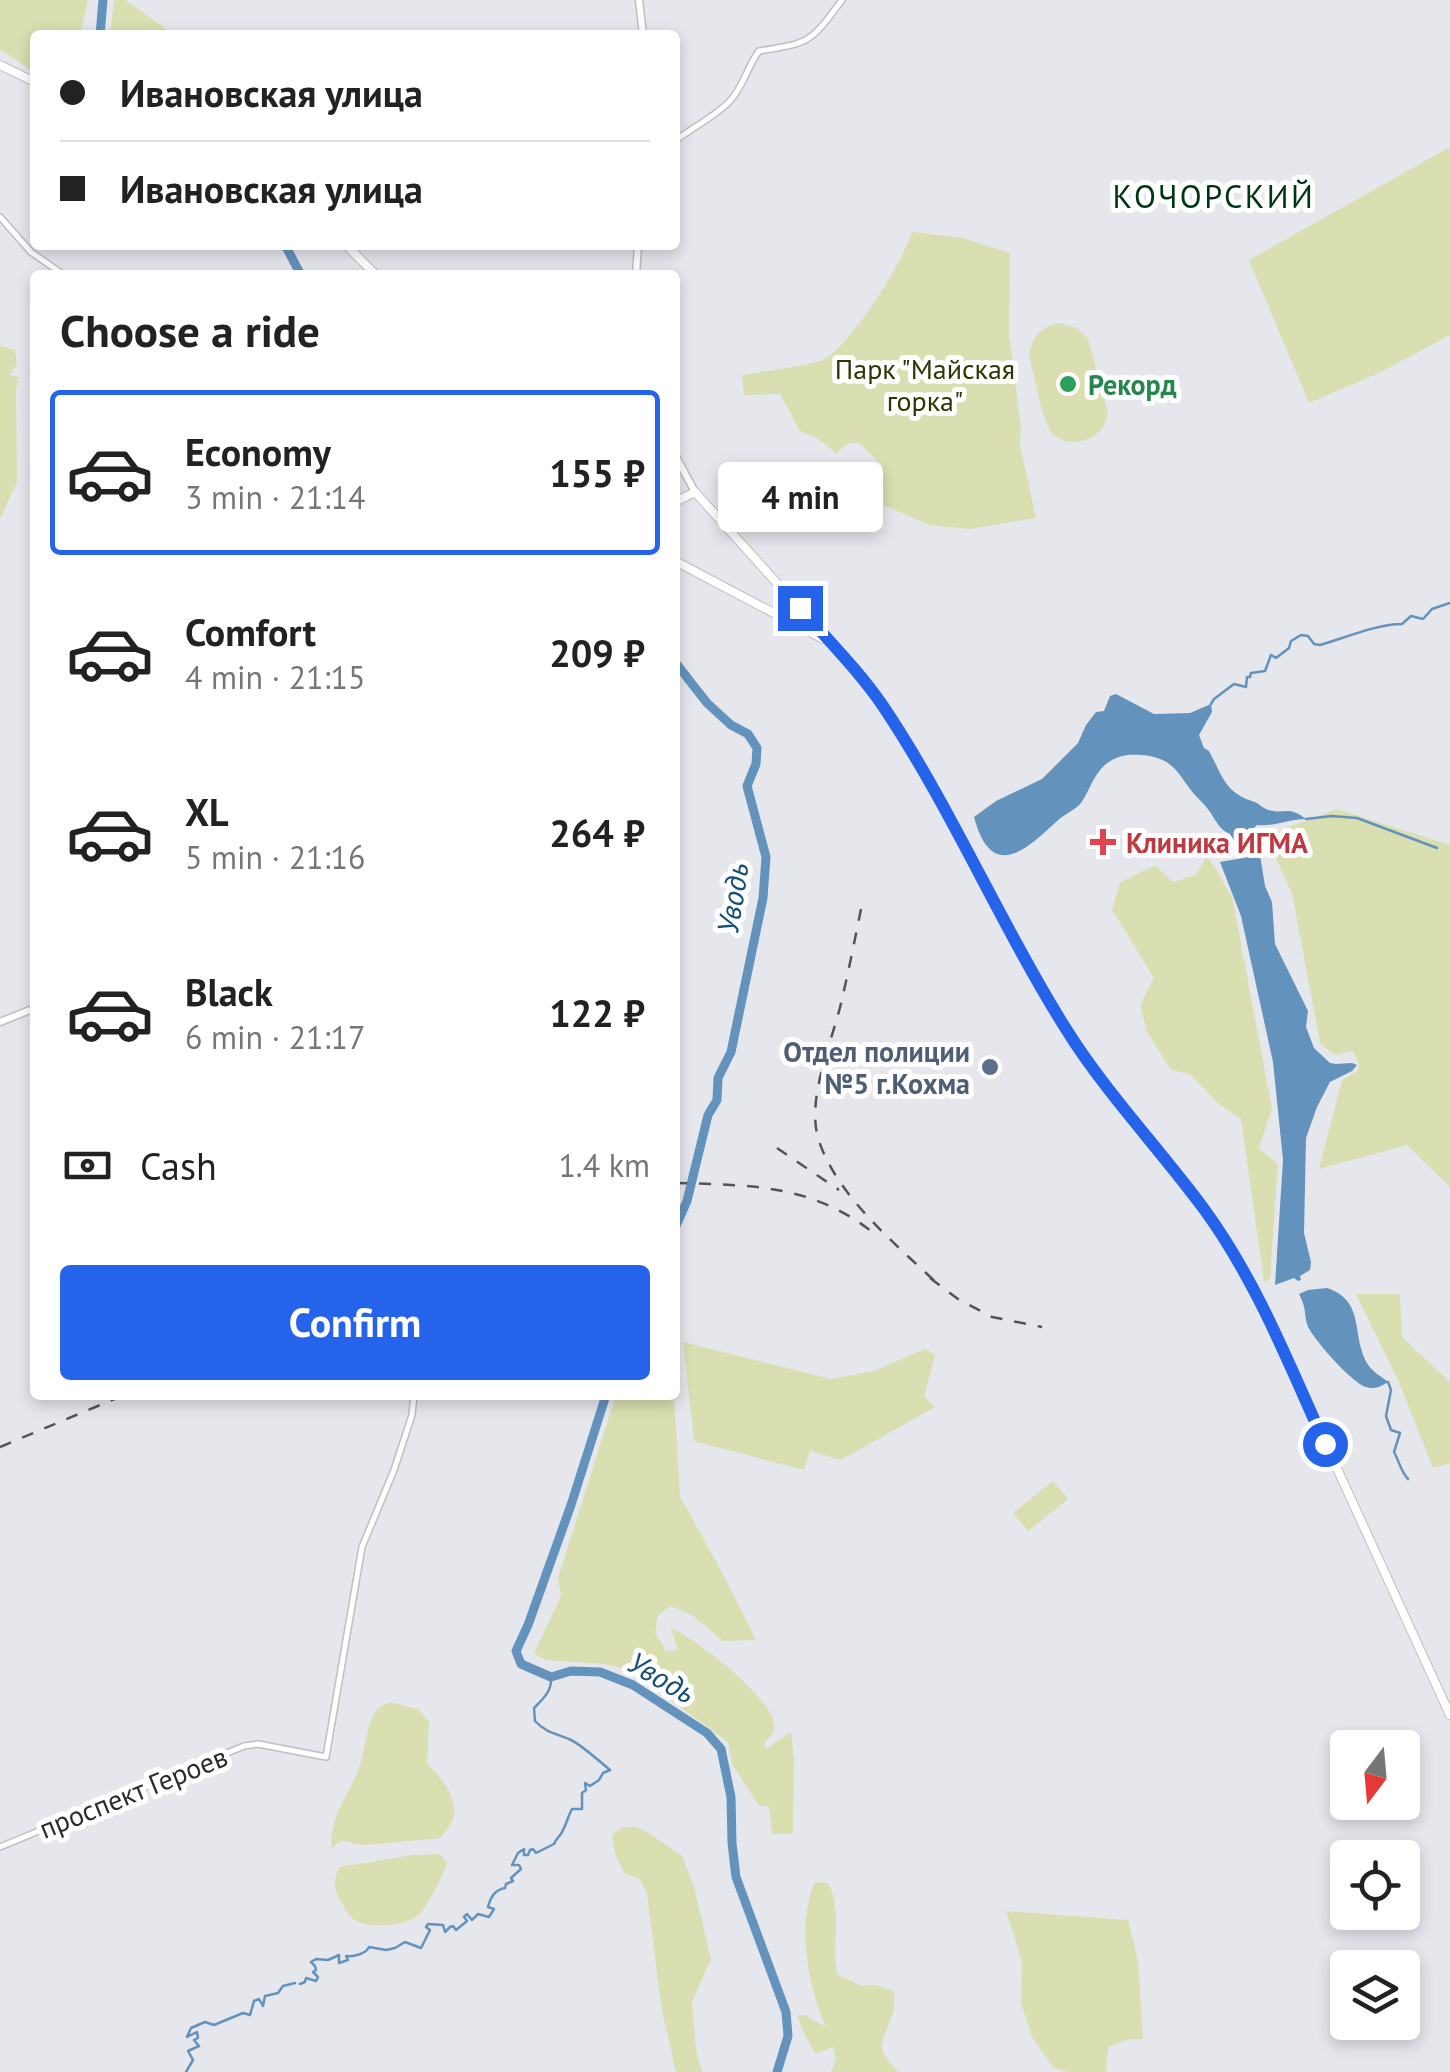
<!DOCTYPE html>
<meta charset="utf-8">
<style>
:root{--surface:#fff;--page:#f2f2f2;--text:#222;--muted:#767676;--line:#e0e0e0;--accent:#2563eb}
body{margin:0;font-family:"PT Sans",sans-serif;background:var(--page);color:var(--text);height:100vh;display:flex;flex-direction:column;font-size:38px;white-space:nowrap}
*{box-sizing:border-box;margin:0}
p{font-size:32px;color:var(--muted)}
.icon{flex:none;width:55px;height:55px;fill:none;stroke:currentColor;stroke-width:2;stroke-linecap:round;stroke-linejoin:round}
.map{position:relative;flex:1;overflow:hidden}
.sheet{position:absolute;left:30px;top:270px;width:650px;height:1130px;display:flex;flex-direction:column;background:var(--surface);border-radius:10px;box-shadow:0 5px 15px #0003}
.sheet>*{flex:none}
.hud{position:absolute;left:30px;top:30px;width:650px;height:220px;border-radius:10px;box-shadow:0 5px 15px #0003;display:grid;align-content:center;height:220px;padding:0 30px;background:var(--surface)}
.needle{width:65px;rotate:196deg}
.tools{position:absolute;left:1330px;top:1730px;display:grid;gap:20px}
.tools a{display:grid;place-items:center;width:90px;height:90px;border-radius:10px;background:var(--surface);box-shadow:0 5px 15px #0003;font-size:50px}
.end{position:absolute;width:45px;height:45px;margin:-22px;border:12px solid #2563eb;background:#fff;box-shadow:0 0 0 5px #fff}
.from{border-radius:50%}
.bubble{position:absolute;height:70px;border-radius:10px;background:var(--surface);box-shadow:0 5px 15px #0003;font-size:32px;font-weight:700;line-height:70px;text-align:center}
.hud b{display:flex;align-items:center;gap:35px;height:95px;font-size:38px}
.hud b+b{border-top:2px solid var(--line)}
.hud i{width:25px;height:25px;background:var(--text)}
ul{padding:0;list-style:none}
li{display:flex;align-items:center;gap:30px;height:165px;margin:0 20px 15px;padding:0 10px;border:5px solid transparent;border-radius:10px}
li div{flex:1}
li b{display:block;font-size:38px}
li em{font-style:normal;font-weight:700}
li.on{border-color:var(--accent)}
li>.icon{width:90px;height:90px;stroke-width:1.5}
h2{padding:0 30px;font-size:45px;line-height:120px}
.pay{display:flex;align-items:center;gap:25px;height:110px;padding:0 30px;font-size:38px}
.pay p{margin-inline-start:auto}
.primary-button{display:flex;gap:20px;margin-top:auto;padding:20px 30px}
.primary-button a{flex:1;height:115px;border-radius:10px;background:var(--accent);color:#fff;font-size:40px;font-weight:700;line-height:115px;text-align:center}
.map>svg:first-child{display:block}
.green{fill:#d9dfb0}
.water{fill:#6393bd}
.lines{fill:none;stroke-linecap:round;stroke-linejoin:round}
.stream{stroke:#6393bd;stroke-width:2.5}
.river{stroke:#6393bd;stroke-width:9}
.tertiary-casing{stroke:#bebfc4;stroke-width:8}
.secondary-casing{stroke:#bebfc4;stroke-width:9}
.primary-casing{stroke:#bebfc4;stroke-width:10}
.tertiary{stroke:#fff;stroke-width:5}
.secondary{stroke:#fff;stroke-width:6}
.primary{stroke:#fff;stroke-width:8}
.rail{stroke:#535457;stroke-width:2.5;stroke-dasharray:12 12;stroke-linecap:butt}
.route{stroke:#2563eb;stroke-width:12}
.leisure-dot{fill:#2e9e5b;stroke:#fff;stroke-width:4}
.health-dot{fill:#e0444e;stroke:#fff;stroke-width:4}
.service-dot{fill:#5c6f8a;stroke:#fff;stroke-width:4}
.labels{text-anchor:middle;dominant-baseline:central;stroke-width:10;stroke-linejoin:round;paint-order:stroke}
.park-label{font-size:28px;fill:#313503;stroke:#fff}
.leisure-label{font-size:28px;font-weight:bold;fill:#27864d;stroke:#fff;text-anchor:start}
.health-label{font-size:28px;font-weight:bold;fill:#be3a42;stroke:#fff;text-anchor:start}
.service-label{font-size:28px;font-weight:bold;fill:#4e5e75;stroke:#fff;text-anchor:end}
.street-label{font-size:28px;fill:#2a2b2d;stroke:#fff}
.water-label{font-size:30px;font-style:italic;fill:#164e77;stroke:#fff}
.quarter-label{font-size:32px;letter-spacing:2.5px;fill:#003413;stroke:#fff}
</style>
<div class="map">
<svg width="1450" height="2072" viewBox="0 0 1450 2072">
<rect width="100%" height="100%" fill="#e6e7ed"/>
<path class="green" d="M0,0h88l-8,35h-45v38l-35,-24z
M114,0h11l50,35h-65z
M1448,148l2,4v183l-71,38 -70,30 -60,-143z
M912,232l51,6 47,15 -1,80 12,95 -1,17 16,73 -66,11 -40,-4 -63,-27 16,-32 -24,-23h-10l-13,10 -19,-15 -17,-7 -20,-37 -36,1 -2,-20c16,-3 72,-10 83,-16 27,-16 78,-97 87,-127z
M1058,323l19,5 11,11 20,74c-3,14 -11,25 -26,28 -10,3 -22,0 -30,-8 -9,-10 -19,-62 -23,-78 2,-18 12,-28 29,-32z
M0,346l15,4 2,14 -8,11 10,2 -3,12 1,93 -17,37z
M1337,809l113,36v342l-43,-42 -88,24 23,-89 16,-9 1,-7 -6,-13 -18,4 -15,-12 -28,-150 -25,-53 8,-8z
M1206,857c10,8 17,27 26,39l40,213 -13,39 19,16 -8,115 -6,3 -23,-163 -23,-16 -28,-29 -19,-4 -24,-38 -7,-27 14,-27 -42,-68 8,-27 35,-18 18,17 23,-7z
M1356,1294h44l2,43 48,45v81l-17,5 -34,-86z
M683,1342l148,37 43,-8 51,-22 10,6 -11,42 11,10 -94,53 -31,-9 -6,19 -110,-29z
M616,1395h58l6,101 45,82 31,62 -33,1 -31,-26 -21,-9 -13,9 -3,18 11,18 12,-1 -7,-22c25,10 99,69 103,95 2,9 -5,15 -10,20l2,6 25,-17 3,27 -1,75h-21l-3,-28h-10l-27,-42 -4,-22 -99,-72 -24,-6 -60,-4 -11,-7 27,-57 -3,-18z
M1053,1481l15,18 -40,32 -15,-18z
M389,1702l29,7 11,13 -2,41c12,13 30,32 27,53 -1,6 -9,16 -13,22l-76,7 -24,-4 -9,7c-5,-29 20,-57 28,-83 5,-14 7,-43 16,-54 3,-4 9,-6 13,-9z
M623,1827h13l13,6 33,23 12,31 17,72 -19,43 4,47 6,23h-26l-15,-66 -14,-112 -7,-15 -16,-6 -9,-19 -3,-20z
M439,1854l8,8c-3,11 -20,47 -30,54 -15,10 -44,13 -61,5 -6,-4 -11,-11 -14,-18 -4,-6 -8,-15 -7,-22 0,-5 3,-10 5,-14l73,-12z
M815,1882l13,1c15,27 3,61 9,91l24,12 15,-1 18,6c0,8 1,17 -2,24 -10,30 -19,32 7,57h-68l5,-12 -3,-13 -17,7 -11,-18 -8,-21h7l22,12c-18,-41 -30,-103 -11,-145z
M1006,1911l122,9 10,41 5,78h-13l-22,8 -2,25h-38l-14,-4 -22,-31 -11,-34 1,-42z"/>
<path class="water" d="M1116,694l38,20 36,-1 21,-9 1,8 -13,23 5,13 5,3c14,26 16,42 46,51 5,2 8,7 14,8 16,5 18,-5 37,9 -17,0 -32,8 -49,6l-5,5 1,6 -9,5h-10l-4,-7c-10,-4 -14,-13 -20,-22 -6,-9 -14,-15 -20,-23 -15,-21 -20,-31 -48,-34 -15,-1 -24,0 -36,9 -13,11 -16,26 -25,39 -6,7 -18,12 -25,19 -33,31 -65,58 -82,-5l22,-16 46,-22 36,-36 8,-18 10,-13 8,-1 6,-15z
M1260,855l5,31 7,16 3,42 33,67 -2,16 8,21 16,15 6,1 16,-1 5,2 -5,6 -22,11 -13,25 -11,31 -2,95 7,29 -1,8 -10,6 1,4 -3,1 -4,-3 -19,7 8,-125 -10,-98 -32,-146 -21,-54z
M1327,1288c40,13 23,50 42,78 4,6 13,11 19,16 -6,4 -14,8 -22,5 -13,-3 -56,-51 -59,-63 -3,-14 -1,-16 -8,-30l9,-4z"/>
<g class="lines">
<path class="stream" d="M1211,704l3,-5 20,-15 12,3 1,-10h3l1,-4 14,-2 6,-16 5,3 13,-10 2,-7 10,-6 7,1 6,8 6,1c25,-7 57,-21 82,-21l9,-8 12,3 9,-10 18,-6
M1306,819l26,-3 25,2 80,30
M1388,1382l3,8 -5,26 5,14 9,3 -6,19c5,9 7,20 14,27
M300,1984l5,-2 1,-4 10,3 2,-4 -5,-5 3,-2 -1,-4 -4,-4 5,-3 12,1 11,-5v8l9,-3 -2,-4c7,1 20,-2 23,-9l17,3 9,-2 10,-6 16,6 9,-18 -4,-3 2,-3 15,1 2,7 5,-5 3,-1 3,4 11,-9 -3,-4 3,-3 5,6 6,-6 11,3 5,-8 -6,-2c3,-11 7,-17 17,-19l1,-4 7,-3 -2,-3 10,-9 -2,-4h-7l6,-12 6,-4v6h4l2,-5 3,-1 3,4 18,-9c2,-6 7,-8 9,-14 4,-7 5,-14 9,-21h10v-16l4,-3 -1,-7 5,3 9,-6 4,-7 7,-3c-7,-6 -32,-27 -39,-30 -13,-6 -25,-7 -36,-19l-1,-13c10,-10 18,-17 17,-31
M186,2072l7,-12 -5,-9 11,-5 -5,-6 4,-2 -1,-6 -10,5 4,-9 14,-6 9,3 29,-12 7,2 4,-14 5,-2 4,7 2,-10 13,-3 5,-7 12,-3"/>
<path class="river" d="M100,35l3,-35
M285,245l16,30
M675,662l32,41 24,22 17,9 9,14 -1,16 -9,22 19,71 -3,41 -32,154 -13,26 -1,22 -9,15 -21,86 -12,27
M606,1395l-35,110 -43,120 -12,26 5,13 30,13 20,-6 29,1 33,13 74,48 14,16 10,48 1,46 4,34 50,135 2,24 -11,36"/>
<g class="tertiary-casing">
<path id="tertiary" d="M675,141c17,-13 39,-24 54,-39 14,-14 18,-35 30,-51 52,-8 52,-9 83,-51
M0,217l31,35 33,23
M0,1847l244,-101 14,-2 68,13 36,-210 32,-77 18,-55 2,-20"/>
</g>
<g class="secondary-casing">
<path id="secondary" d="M639,0l4,35
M636,275l2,-30
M675,455l20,37
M0,1022l35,-14"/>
</g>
<g class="primary-casing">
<path id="primary" d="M0,65l35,17
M346,245l30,30
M675,502l20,-10 151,168 38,48 35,56 144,261 34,50 108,134 25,39 33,59 187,408
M675,561l148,78"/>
</g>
<use href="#tertiary" class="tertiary"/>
<use href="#secondary" class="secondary"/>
<use href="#primary" class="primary"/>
<path class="rail" d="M861,909c-6,30 -12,60 -19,90 -9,42 -37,100 -23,142 19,57 80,106 122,146
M777,1148l62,42
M675,1183c74,2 135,1 196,48
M930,1278l28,21 34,18 50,10
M0,1447l124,-52"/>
</g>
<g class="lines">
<path class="route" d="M800,608c28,32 59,63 83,98 69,103 117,218 183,323 40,64 93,119 138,180 52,71 85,155 121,235"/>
</g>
<circle class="leisure-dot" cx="1068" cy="384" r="10"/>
<path class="health-dot" d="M1098 827h10v10h10v10h-10v10h-10v-10h-10v-10h10z"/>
<circle class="service-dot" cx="990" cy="1067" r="10"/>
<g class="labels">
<g class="park-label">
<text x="925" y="368">Парк "Майская<tspan x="925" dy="32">горка"</tspan></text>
</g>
<g class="leisure-label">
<text x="1088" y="384">Рекорд</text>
</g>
<g class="health-label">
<text x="1126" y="842">Клиника ИГМА</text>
</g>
<g class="service-label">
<text x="970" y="1051">Отдел полиции<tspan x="970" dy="32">№5 г.Кохма</tspan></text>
</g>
<g class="street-label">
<text transform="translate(133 1792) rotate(-22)">проспект Героев</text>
</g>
<g class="water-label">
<text transform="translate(732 898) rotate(-81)">Уводь</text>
<text transform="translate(662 1677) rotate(30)">Уводь</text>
</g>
<g class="quarter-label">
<text x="1214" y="196">КОЧОРСКИЙ</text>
</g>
</g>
</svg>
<div class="tools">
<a><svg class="needle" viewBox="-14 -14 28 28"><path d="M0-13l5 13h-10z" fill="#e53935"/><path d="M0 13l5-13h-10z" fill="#767676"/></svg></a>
<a><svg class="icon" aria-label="locate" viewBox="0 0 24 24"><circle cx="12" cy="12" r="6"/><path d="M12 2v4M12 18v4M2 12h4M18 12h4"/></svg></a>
<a><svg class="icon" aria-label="layers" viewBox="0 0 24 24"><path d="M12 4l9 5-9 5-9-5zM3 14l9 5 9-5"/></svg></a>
</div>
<i class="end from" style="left:1325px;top:1444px"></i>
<i class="end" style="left:800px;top:608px"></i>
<div class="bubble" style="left:718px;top:462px;width:165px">4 min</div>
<div class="hud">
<b><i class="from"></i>Ивановская улица</b>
<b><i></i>Ивановская улица</b>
</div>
<section class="sheet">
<h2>Choose a ride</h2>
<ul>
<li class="on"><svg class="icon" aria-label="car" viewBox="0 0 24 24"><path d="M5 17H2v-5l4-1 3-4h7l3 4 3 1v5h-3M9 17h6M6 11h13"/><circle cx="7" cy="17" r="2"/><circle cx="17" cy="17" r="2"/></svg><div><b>Economy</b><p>3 min · 21:14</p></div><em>155 ₽</em></li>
<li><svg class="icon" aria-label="car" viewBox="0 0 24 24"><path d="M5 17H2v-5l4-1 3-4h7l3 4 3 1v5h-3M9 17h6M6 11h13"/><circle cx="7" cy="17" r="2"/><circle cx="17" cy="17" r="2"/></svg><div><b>Comfort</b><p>4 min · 21:15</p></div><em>209 ₽</em></li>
<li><svg class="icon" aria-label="car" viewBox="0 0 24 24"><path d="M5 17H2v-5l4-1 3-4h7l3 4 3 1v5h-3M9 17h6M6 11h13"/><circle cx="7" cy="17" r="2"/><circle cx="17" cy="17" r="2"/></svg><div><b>XL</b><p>5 min · 21:16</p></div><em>264 ₽</em></li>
<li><svg class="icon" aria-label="car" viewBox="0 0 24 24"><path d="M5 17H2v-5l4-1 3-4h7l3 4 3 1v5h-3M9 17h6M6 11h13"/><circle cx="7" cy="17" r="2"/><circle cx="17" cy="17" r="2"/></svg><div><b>Black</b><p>6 min · 21:17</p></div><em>122 ₽</em></li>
</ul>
<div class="pay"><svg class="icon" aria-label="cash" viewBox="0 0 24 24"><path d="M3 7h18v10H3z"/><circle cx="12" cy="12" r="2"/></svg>Cash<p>1.4 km</p></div>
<div class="primary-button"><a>Confirm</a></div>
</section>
</div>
